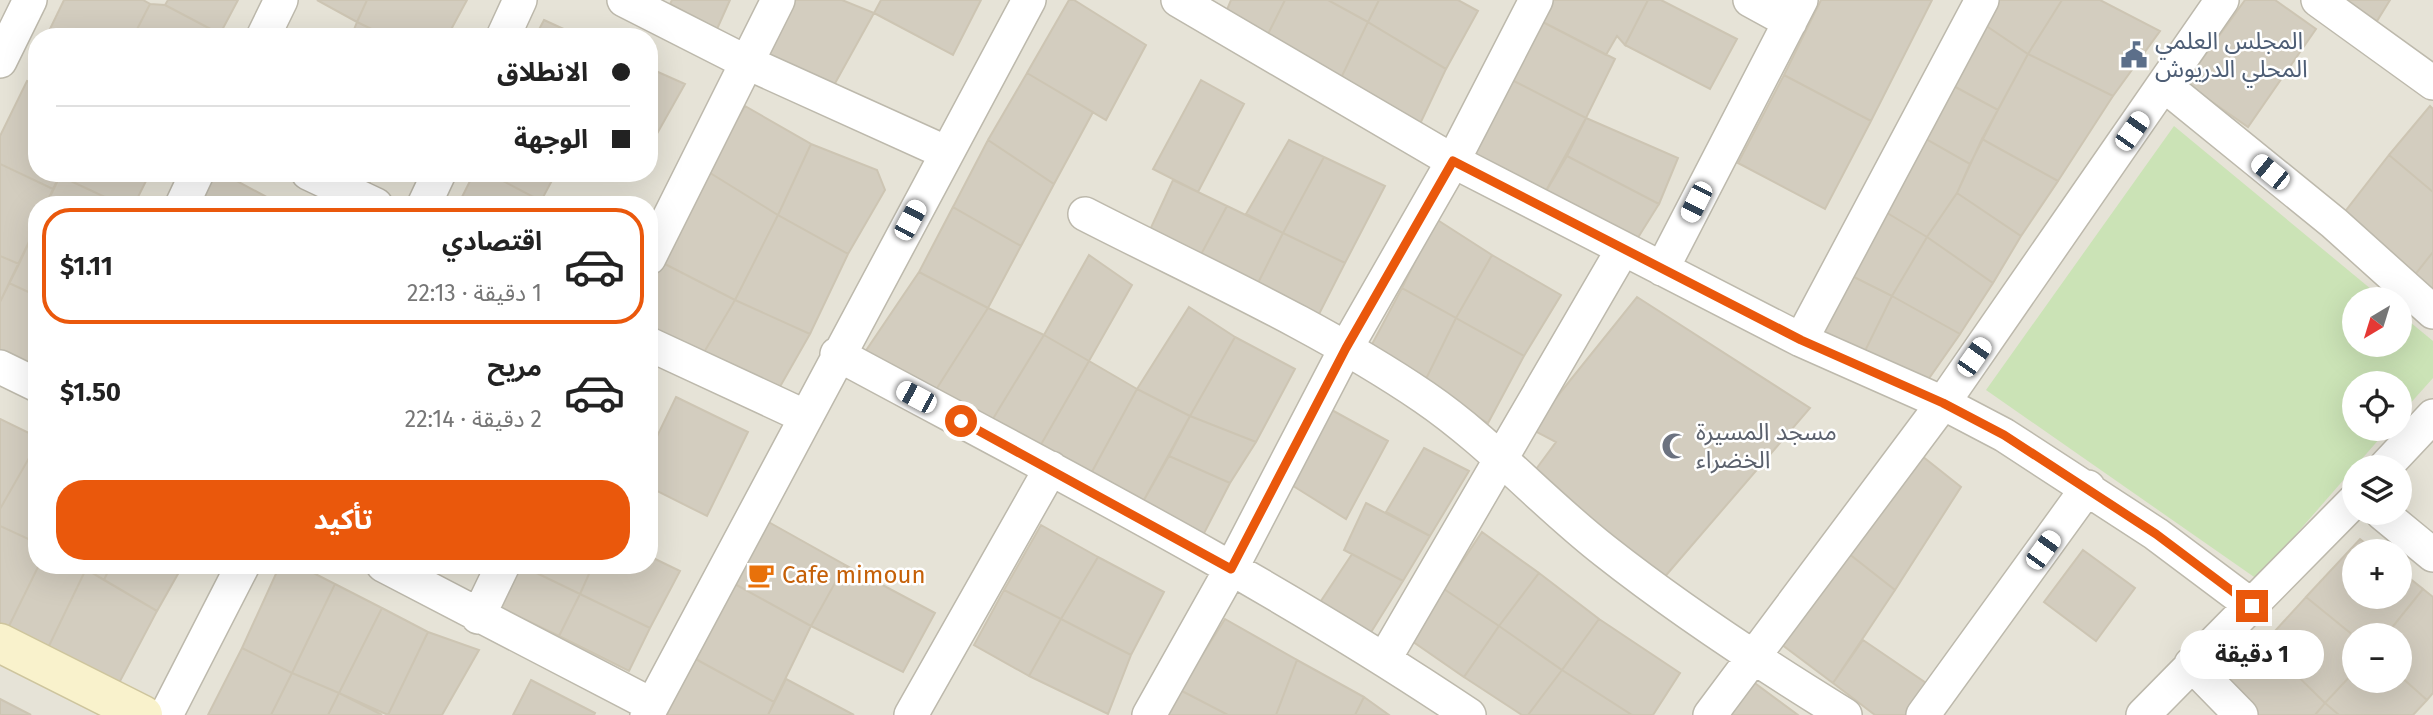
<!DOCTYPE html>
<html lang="ar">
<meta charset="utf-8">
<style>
:root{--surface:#fff;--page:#f2f2f2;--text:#222;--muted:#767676;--line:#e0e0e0;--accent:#ea580c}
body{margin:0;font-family:"Fira Sans","Noto Sans Arabic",sans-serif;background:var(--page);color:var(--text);direction:rtl;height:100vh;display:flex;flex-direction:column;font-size:26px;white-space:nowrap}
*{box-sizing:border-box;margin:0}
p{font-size:23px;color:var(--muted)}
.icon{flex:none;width:38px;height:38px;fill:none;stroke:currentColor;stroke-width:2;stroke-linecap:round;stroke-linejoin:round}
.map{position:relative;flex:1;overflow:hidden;direction:ltr}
.drawer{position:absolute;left:28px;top:196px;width:630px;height:378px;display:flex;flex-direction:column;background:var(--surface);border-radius:28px;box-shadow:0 7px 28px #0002;direction:rtl}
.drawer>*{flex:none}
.banner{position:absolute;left:28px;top:28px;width:630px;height:154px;border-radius:28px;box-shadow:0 7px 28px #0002;direction:rtl;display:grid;align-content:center;height:154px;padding:0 28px;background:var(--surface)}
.needle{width:46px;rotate:218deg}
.fabs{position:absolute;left:2342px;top:287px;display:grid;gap:14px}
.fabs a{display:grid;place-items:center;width:70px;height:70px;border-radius:50%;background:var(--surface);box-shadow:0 7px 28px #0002;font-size:35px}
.end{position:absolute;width:32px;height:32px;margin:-16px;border:9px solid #ea580c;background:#fff;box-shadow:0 0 0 4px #fff}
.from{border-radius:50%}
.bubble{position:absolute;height:49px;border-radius:24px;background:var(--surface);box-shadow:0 7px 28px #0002;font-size:23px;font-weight:700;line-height:49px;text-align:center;direction:rtl}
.car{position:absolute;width:21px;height:42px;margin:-21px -10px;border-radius:9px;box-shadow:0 0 5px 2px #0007;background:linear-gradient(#fff 24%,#345 0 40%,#fff 0 76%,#345 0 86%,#fff 0)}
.banner b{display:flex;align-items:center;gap:24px;height:66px;font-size:26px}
.banner b+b{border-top:2px solid var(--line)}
.banner i{width:18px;height:18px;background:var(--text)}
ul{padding:12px 0 0;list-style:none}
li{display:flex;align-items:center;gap:21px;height:116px;margin:0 14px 10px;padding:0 14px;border:4px solid transparent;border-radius:28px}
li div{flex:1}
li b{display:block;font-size:26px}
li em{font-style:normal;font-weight:700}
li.active{border-color:var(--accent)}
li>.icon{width:63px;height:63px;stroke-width:1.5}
.primary-button{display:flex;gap:14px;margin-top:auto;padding:14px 28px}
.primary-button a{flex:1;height:80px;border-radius:28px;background:var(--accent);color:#fff;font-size:28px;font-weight:700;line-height:80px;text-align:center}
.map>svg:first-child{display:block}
.residential{fill:#e6e3d7;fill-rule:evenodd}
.green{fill:#cbe3b6}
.building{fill:#d3cdbf;stroke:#cdc5b3;stroke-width:2}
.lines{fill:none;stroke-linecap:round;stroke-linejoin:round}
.street-casing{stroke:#bdb9ac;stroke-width:36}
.secondary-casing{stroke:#cec59d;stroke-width:41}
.street{stroke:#fff;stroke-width:33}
.secondary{stroke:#f9f2cc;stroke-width:38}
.route{stroke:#ea580c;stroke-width:9}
.labels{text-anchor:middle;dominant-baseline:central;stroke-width:5;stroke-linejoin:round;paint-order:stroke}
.service-label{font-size:24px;fill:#4e5e75;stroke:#fff;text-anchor:start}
.worship-label{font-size:24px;fill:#5b616d;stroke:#fff;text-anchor:start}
.food-label{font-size:24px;fill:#c56008;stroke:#fff;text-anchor:start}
</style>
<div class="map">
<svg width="2433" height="715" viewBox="0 0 2433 715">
<rect width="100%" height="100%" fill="#f3f0e9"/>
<path class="residential" d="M0,0h2433v715h-2433zM37,37h612v136h-612zM37,205h612v360h-612zM2354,299h45v46h-45zM2354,383h45v46h-45zM2354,467h45v46h-45zM2354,551h45v46h-45zM2354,635h45v46h-45z"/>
<path class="green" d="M2174,126l209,173h-29v46h45v-32l34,28v37l-34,38v-33h-45v46h34l-131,150 -271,-189z"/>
<path class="building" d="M64,0h79l7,4 -17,33h-77l-8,-4z
M168,0h70l-18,34 -55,-29z
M317,0h50l-10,22z
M367,0h100l-20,37h-59l-31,-15z
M672,0h58l-13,29 -47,-25z
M793,0h49l32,13 -41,74 -67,-33z
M881,0h100l-28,55 -79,-42z
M1069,0h5l72,45 -40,75 -79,-47z
M1231,0h54l-18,36 -41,-24z
M1285,0h43l40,22 -27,56 -74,-42z
M1328,0h51l-11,22z
M1379,0h79l20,11 -32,58 -78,-47z
M1548,0h100l-23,45 -8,-9 -11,19 -69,-36z
M1648,0h13l76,39 -27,50 -85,-44z
M1821,0h111l-61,121 -87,-46z
M1994,0h68l-34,54 -46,-31z
M2062,0h38l60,31 -47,65 -85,-42z
M2245,0h30l41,29 -68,98 -63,-44z
M2344,0h46l-13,21z
M150,4l15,1 55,29 -1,3h-86z
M1537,19l78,40 -29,59 -78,-40z
M544,20l37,17h-46z
M357,22l31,15h-37z
M1368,22l78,47 -27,57 -78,-48z
M1982,23l46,31 -30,56 -48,-26z
M2028,54l85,42 -55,85 -76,-42z
M649,68l36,16 -36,64z
M1027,73l66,39 -39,72 -66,-44z
M1784,75l87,46 -46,88 -87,-46z
M1508,78l78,40 -44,80 -72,-42z
M1201,80l43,24 -46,88 -45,-23z
M27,81l10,4v88h24l-8,16 -53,-25v-28z
M1950,84l48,26 -28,54 -49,-28z
M745,106l66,38 -33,71 -71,-44z
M2430,106l3,3v83l-44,-37z
M1586,118l92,40 -19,46 -92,-48z
M1921,136l49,28 -13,29 -30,44 -48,-29z
M1982,139l76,42 -37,55 -64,-43z
M988,140l66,44 -33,62 -68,-39z
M1289,140l35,17 -41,76 -37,-19z
M811,144l66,26 8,20 -37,64 -70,-39z
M2389,155l44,37v60l-19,24 -70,-63z
M1567,156l92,48 -25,40 -92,-46z
M1324,157l61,29 -40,77 -62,-30z
M0,164l53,25 -7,16h-9v20l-18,39 -19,-8z
M707,171l71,44 -43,85 -74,-38z
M61,173h89l-16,32h-12l-62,-29z
M207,173h15l52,28 -2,4h-81z
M338,173h36l-7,15z
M474,173h14l53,28 -1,4h-82z
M488,173h68l-15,28z
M60,176l62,29h-76z
M1173,180l54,26 -29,54 -50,-26z
M1957,193l64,43 -28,47 -66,-46z
M1227,206l56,27 -29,58 -56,-31z
M953,207l68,39 -33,62 -69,-36z
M1879,208l48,29 -35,59 -48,-24z
M778,215l70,39 -38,80 -75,-34z
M1436,219l56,36 -36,63 -54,-30z
M36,227l1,1v68l-28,-13z
M1283,233l62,30 -30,59 -61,-31z
M1927,237l66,46 -33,51 -68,-38z
M2433,252v41l-19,-17z
M1089,255l43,30 -43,76 -45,-26z
M1492,255l69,40 -37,61 -68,-38z
M0,256l19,8 -19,38z
M661,262l74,38 -32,54 -54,-23v-46z
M919,272l69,36 -56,88 -69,-41z
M1844,272l48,24 -30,61 -53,-19z
M9,283l28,13v76l-37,-19v-51z
M1402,288l54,30 -33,67 -54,-35z
M1892,296l68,38 -37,53 -61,-30z
M1637,297l173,111 -148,172 -131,-104 25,-34 -25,-13z
M735,300l75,34 -33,58 -74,-38z
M1189,307l46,30 -45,79 -53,-27z
M988,308l56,27 -53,87 -59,-26z
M1456,318l68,38 -36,67 -65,-38z
M1044,335l45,26 -50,87 -48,-26z
M1235,337l60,32 -39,73 -66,-26z
M1089,361l48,28 -49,90 -49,-31z
M1137,389l53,27 -50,91 -52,-28z
M676,397l72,35 -41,84 -58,-29v-34z
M1330,409l58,32 -42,78 -56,-35z
M1190,416l66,26 -26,41 -61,-27z
M0,419l37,18v7l-37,65z
M37,444v99l-37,-17v-17z
M1424,448l45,23 -39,65 -44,-24z
M1917,452l44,35 -66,103 -47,-37z
M1169,456l61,27 -29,56 -61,-32z
M1366,503l64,33 -27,45 -59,-31z
M765,520l80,45 -34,61 -78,-43z
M1041,525l57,32 -37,62 -57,-29z
M0,526l37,17 2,22 -31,63 -8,-4z
M1482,532l57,41 -40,53 -55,-37z
M2360,539l15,12h-21v46h45v-27l24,19 -37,46 -32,1 -48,-39z
M2083,550l52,38 -39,53 -52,-39z
M1848,553l47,37 -62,93 -52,-39z
M1352,554l51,27 -33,53 -51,-30z
M649,556l31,15 -30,57 -70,-34 13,-29h56z
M1098,557l66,35 -33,63 -70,-36z
M39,565h40l7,4 -39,81 -39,-22z
M79,565h32l-7,15z
M111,565h72l-26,46 -53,-31z
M280,565h18l37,19 -43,89 -50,-25z
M514,565h6l60,29 -21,42 -64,-31z
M520,565h73l-13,29z
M845,565l90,48 -32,59 -92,-46z
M86,569l71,42 -39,74 -71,-35z
M1539,573l60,46 -37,51 -63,-44z
M733,583l78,43 -37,76 -82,-45z
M335,584l47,24 -43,85 -47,-20z
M1444,589l55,37 -35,51 -55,-38z
M2423,589l10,8v96l-6,7 -28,-25v-40h-13z
M1004,590l57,29 -32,57 -55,-31z
M580,594l70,34 -21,43 -70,-35z
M2306,597l48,39v36l-29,31 -61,-60z
M382,608l46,24 -40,83 -49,-22z
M1061,619l70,36 -23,59 -79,-38z
M1225,619l72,41 -21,55h-48l-48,-25z
M1599,619l81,54 -27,42h-21l-70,-45z
M1499,626l63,44 -34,45h-6l-58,-38z
M428,632l51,18 -37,65h-54z
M1863,640l66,45 -23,30h-31l-42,-32z
M2264,643l61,60 -10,12h-57l-34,-33z
M242,648l50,25 -21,42h-63z
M692,657l82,45 -6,13h-101z
M1297,660l67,37 -9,18h-79z
M1562,670l70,45h-104z
M2354,672v9h45v-6l28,25 -14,15h-74l-14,-12z
M292,673l47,20 -11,22h-57z
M786,679l68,36h-86z
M531,680l64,33 -1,2h-81z
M1752,681l46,34h-72z
M1180,690l48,25h-60z
M339,693l43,22h-54z
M1364,697l25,18h-34z
M0,699l31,16h-31z
M2325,703l14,12h-24z"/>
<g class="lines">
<g class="street-casing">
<path id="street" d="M624,0l124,63 199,90
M1178,0l275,161 348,179 142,63 61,32 152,99 96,72
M1750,0l40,22
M2318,0l115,83
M263,37l18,-37
M503,37l17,-37
M0,61l30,-61
M2164,85l170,138 99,89
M308,173l68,32
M182,205l15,-32
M424,205l15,-32
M1085,214c113,58 233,111 339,183 66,45 118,105 181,154 76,60 157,113 240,164
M649,258l129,-258
M1662,269l139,-269
M1801,340l181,-340
M649,344l155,72
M837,354c213,115 430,225 632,361
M0,367l37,18
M2385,467l48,-51
M2382,513l51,42
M383,565l269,140
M478,617l25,-52
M1385,658l238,-409
M2191,664l50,51
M166,715l77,-150
M647,715l382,-715
M911,715l140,-247
M1149,715l82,-146 115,-221 107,-187 83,-161
M1710,715l233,-312 279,-403
M1923,715l165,-228
M2143,715l211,-214"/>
</g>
<g class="secondary-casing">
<path id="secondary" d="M0,643l143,72"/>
</g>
<use href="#street" class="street"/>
<use href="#secondary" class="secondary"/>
</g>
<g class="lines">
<path class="route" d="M961,421l270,148 115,-221 107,-187 348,179 142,63 61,32 152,99 96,72"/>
</g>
<defs>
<g id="civic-bare" transform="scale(2.1)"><path d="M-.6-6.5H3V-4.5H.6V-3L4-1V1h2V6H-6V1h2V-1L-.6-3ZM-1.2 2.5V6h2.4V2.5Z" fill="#5c6f8a" stroke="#fff" stroke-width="2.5" paint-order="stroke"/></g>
<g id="mosque-bare" transform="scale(2.1)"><path d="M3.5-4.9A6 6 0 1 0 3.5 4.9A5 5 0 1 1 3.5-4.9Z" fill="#6b7280" stroke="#fff" stroke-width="2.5" paint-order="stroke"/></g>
<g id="cafe-bare" transform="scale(2.1)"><path d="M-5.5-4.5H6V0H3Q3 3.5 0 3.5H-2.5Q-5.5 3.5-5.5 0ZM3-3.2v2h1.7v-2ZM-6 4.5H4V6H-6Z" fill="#e8710a" stroke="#fff" stroke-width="2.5" paint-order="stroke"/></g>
</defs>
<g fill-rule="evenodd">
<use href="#civic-bare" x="2134" y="55"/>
<use href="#mosque-bare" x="1675" y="446"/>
<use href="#cafe-bare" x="761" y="575"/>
</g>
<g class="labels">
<g class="service-label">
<text x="2155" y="41">المجلس العلمي<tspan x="2155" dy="28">المحلي الدريوش</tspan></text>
</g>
<g class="worship-label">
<text x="1696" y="432">مسجد المسيرة<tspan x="1696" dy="28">الخضراء</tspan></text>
</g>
<g class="food-label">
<text x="782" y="575">Cafe mimoun</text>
</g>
</g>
</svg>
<div class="fabs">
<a><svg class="needle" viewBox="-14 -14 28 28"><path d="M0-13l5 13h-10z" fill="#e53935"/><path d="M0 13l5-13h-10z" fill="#767676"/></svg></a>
<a><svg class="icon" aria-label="locate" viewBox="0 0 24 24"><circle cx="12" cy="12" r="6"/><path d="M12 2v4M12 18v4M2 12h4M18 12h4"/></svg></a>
<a><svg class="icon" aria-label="layers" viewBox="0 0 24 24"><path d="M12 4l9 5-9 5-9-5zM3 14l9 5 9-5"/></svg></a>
<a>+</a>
<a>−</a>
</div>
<i class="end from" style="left:961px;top:421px"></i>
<i class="end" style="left:2252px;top:606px"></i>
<div class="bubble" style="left:2180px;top:630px;width:144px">1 دقيقة</div>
<i class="car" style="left:2132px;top:131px;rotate:35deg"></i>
<i class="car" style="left:2270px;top:172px;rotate:309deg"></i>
<i class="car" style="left:1696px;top:202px;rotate:207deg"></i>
<i class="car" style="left:910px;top:220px;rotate:28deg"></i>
<i class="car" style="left:1974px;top:357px;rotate:35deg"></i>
<i class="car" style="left:916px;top:397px;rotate:298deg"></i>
<i class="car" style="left:2043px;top:550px;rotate:36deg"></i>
<div class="banner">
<b><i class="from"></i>الانطلاق</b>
<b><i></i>الوجهة</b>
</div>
<section class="drawer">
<ul>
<li class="active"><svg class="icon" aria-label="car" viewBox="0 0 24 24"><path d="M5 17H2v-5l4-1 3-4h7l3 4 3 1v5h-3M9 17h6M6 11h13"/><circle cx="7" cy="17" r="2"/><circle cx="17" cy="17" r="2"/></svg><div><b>اقتصادي</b><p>1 دقيقة · 22:13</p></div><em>$1.11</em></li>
<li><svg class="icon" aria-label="car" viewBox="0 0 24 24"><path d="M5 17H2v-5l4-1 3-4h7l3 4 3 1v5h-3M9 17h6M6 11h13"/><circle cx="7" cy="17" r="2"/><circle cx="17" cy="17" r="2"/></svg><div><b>مريح</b><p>2 دقيقة · 22:14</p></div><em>$1.50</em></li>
</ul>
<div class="primary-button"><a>تأكيد</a></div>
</section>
</div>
